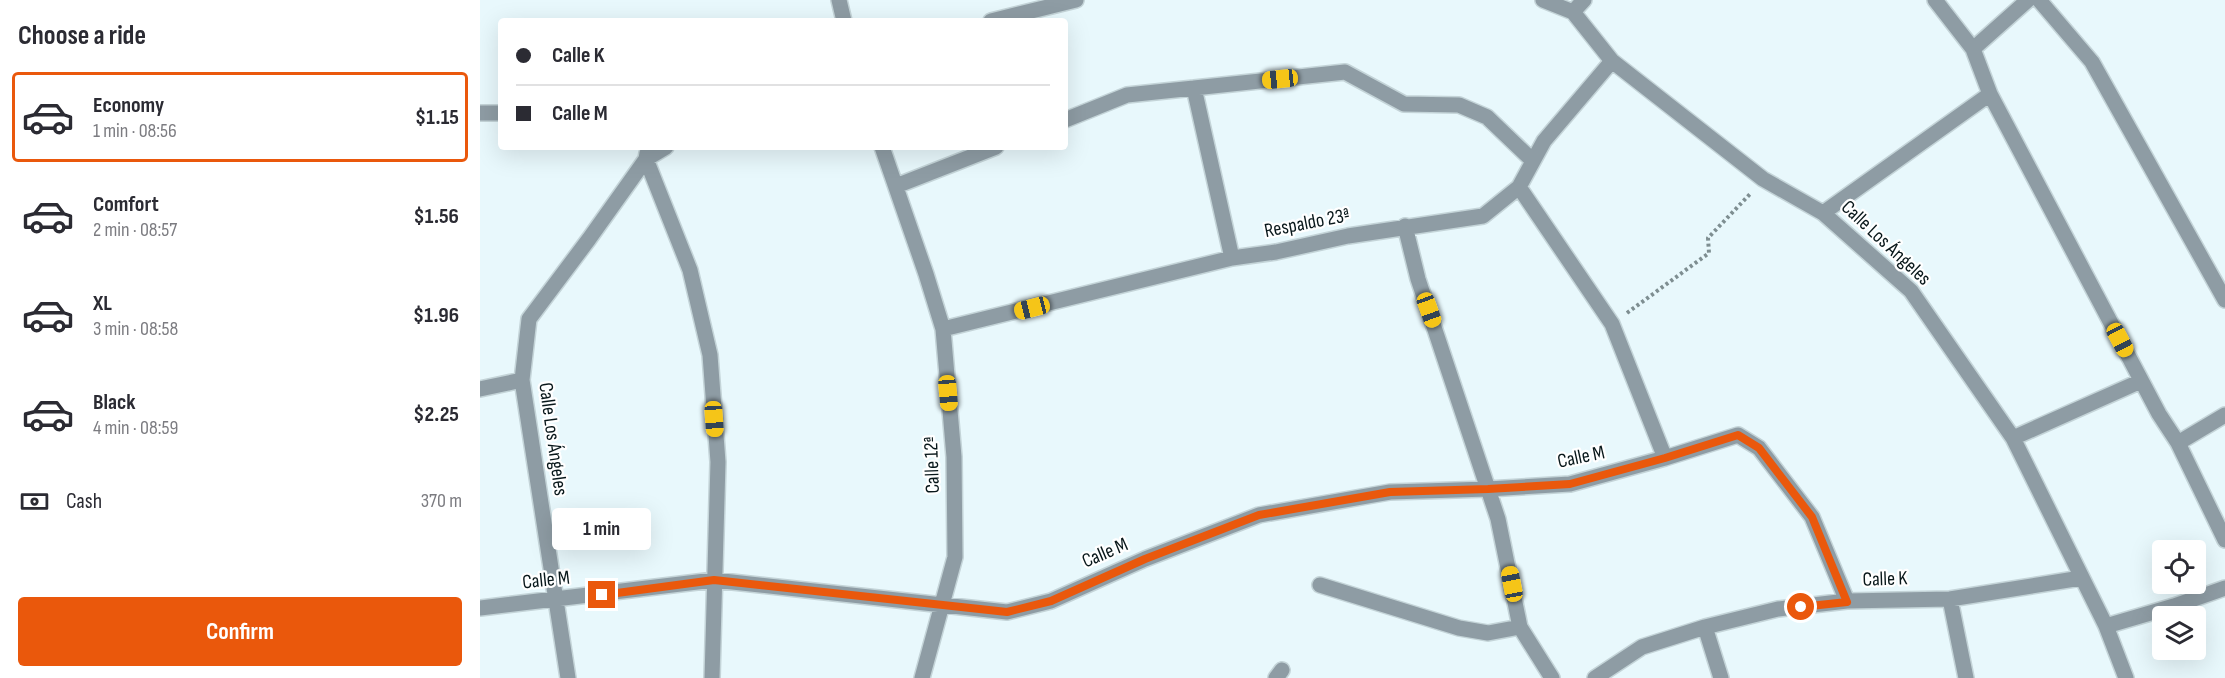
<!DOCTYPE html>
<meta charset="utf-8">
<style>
:root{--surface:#fff;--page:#f7f7f7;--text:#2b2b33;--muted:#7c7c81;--line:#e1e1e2;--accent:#ea580c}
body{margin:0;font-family:"Sofia Sans Condensed",sans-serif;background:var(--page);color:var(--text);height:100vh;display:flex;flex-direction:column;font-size:22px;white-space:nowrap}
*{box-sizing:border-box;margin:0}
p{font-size:20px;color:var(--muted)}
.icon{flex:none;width:33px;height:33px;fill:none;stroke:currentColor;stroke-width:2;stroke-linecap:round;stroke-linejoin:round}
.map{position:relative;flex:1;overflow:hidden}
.details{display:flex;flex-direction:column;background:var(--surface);width:480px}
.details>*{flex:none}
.top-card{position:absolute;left:18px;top:18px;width:570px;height:132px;border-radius:6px;box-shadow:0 6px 24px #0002;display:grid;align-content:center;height:132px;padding:0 18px;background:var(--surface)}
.tools{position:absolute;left:1672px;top:540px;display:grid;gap:12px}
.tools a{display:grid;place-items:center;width:54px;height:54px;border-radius:6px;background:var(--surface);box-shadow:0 6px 24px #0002;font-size:30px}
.end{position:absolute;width:27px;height:27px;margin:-14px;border:8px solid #ea580c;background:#fff;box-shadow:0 0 0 3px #fff}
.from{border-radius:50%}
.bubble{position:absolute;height:42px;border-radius:6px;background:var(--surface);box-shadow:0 6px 24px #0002;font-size:20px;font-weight:700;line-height:42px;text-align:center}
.car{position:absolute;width:18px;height:36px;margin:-18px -9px;border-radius:8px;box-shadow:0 0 4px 2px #0007;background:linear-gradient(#f5c518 24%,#345 0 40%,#f5c518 0 76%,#345 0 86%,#f5c518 0)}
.top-card b{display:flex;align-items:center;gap:21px;height:57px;font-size:22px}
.top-card b+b{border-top:2px solid var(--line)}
.top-card i{width:15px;height:15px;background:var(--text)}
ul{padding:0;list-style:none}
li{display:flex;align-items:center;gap:18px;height:90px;margin:0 12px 9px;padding:0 6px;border:3px solid transparent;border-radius:6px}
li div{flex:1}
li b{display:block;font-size:22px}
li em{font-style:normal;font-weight:700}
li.current{border-color:var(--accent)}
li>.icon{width:54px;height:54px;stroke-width:1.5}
h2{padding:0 18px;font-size:27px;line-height:72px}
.pay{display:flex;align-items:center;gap:15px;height:66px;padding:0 18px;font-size:22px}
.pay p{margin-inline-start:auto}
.cta{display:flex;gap:12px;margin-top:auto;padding:12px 18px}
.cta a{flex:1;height:69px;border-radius:6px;background:var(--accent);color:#fff;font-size:24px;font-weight:700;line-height:69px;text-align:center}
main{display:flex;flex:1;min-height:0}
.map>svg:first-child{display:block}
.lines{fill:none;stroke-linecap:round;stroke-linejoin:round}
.street-casing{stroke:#c4d4d8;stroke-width:18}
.path{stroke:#7e8e91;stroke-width:4;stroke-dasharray:3 3;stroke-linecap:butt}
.street{stroke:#8e9ca4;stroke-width:15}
.route{stroke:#ea580c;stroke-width:8}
.labels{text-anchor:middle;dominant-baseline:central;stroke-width:4.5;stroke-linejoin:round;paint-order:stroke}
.street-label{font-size:20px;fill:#08171a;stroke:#fff}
</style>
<main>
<section class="details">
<h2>Choose a ride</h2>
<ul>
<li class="current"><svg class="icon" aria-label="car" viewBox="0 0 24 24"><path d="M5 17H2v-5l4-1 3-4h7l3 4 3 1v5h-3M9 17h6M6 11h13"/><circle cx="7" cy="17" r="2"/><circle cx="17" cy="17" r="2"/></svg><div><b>Economy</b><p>1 min · 08:56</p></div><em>$1.15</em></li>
<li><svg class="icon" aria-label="car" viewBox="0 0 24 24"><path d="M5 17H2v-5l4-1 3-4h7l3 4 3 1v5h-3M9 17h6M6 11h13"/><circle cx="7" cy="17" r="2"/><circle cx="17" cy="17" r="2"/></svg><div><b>Comfort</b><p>2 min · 08:57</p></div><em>$1.56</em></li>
<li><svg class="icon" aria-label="car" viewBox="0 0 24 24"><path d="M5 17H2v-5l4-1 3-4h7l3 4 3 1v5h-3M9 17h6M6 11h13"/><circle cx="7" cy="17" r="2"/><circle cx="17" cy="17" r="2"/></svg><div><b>XL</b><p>3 min · 08:58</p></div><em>$1.96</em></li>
<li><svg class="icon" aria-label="car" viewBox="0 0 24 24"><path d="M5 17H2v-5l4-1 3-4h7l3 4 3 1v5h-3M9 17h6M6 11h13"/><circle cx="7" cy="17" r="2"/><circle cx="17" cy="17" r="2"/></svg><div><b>Black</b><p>4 min · 08:59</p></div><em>$2.25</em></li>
</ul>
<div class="pay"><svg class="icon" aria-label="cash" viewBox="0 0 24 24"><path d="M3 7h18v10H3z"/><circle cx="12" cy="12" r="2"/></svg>Cash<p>370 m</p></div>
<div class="cta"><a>Confirm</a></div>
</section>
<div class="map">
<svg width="1745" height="678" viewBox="0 0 1745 678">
<rect width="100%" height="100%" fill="#e8f8fc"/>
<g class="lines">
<g class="street-casing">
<path id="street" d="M359,0l5,21
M1063,0l30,12 39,49 151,118 60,34 88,78 102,147 93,188 20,52
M1455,0l38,49 17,45 169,320 19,29 47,97
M1559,0l53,62 133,238
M1093,12l11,-12
M511,21l85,-21
M1493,49l55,-49
M714,88l151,-16 59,32 55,1 28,12 46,44
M0,113h21
M585,120l62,-25 67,-7 38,170
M402,147l44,127 17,55 11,128 1,100 -33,121
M167,153l-1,6 44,111 20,85 8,107 -6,216
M416,186l100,-39
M1039,187l93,137 53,134
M1343,213l167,-119
M925,226l13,53 80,240 22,108 32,51
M463,329l289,-71 44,-6 72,-16 135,-20 36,-29 25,-46 68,-80
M0,389l42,-9
M1533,438l128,-57
M1698,443l47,-28
M840,585l139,43 29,5 32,-6
M1470,599l16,79
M0,608l234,-28 293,32 44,-11 94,-42 114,-44 131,-23 98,-3 82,-5 95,-26 73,-23 21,13 53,69 35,84
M1626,626l68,-20 51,-18
M1225,627l16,51
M88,678l-46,-298 7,-61 60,-80 57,-80 20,-12
M796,678l6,-8
M1115,678l47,-31 63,-20 73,-18 69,-8 103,-2 131,-21"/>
</g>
<path class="path" d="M1147,313l82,-60 -1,-15 43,-45"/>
<use href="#street" class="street"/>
</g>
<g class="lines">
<path class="route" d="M122,595l112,-15 293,32 44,-11 94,-42 114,-44 131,-23 98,-3 82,-5 95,-26 73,-23 21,13 53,69 35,85 -46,5"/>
</g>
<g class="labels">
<g class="street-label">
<text transform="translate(827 223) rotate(-11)">Respaldo 23ª</text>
<text transform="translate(1406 243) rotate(43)">Calle Los Ángeles</text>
<text transform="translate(73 439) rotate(82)">Calle Los Ángeles</text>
<text transform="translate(1101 457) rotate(-12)">Calle M</text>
<text transform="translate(452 465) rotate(-92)">Calle 12ª</text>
<text transform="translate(625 553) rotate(-23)">Calle M</text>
<text transform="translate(1405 579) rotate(-2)">Calle K</text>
<text transform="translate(66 580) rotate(-6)">Calle M</text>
</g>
</g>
</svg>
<div class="tools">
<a><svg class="icon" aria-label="locate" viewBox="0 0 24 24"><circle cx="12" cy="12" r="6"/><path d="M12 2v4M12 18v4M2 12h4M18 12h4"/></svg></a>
<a><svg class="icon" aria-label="layers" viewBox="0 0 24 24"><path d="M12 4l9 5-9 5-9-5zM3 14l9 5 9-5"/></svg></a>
</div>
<i class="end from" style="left:1321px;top:607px"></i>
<i class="end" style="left:122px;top:595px"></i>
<div class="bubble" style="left:72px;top:508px;width:99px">1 min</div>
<i class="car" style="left:800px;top:79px;rotate:264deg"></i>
<i class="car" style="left:552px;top:308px;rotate:256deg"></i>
<i class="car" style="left:949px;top:310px;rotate:160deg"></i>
<i class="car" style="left:1640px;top:340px;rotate:152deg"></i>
<i class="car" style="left:468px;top:393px;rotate:175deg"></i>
<i class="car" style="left:234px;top:419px;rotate:176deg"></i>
<i class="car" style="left:1032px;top:584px;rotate:349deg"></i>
<div class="top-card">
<b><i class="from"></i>Calle K</b>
<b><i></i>Calle M</b>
</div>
</div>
</main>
